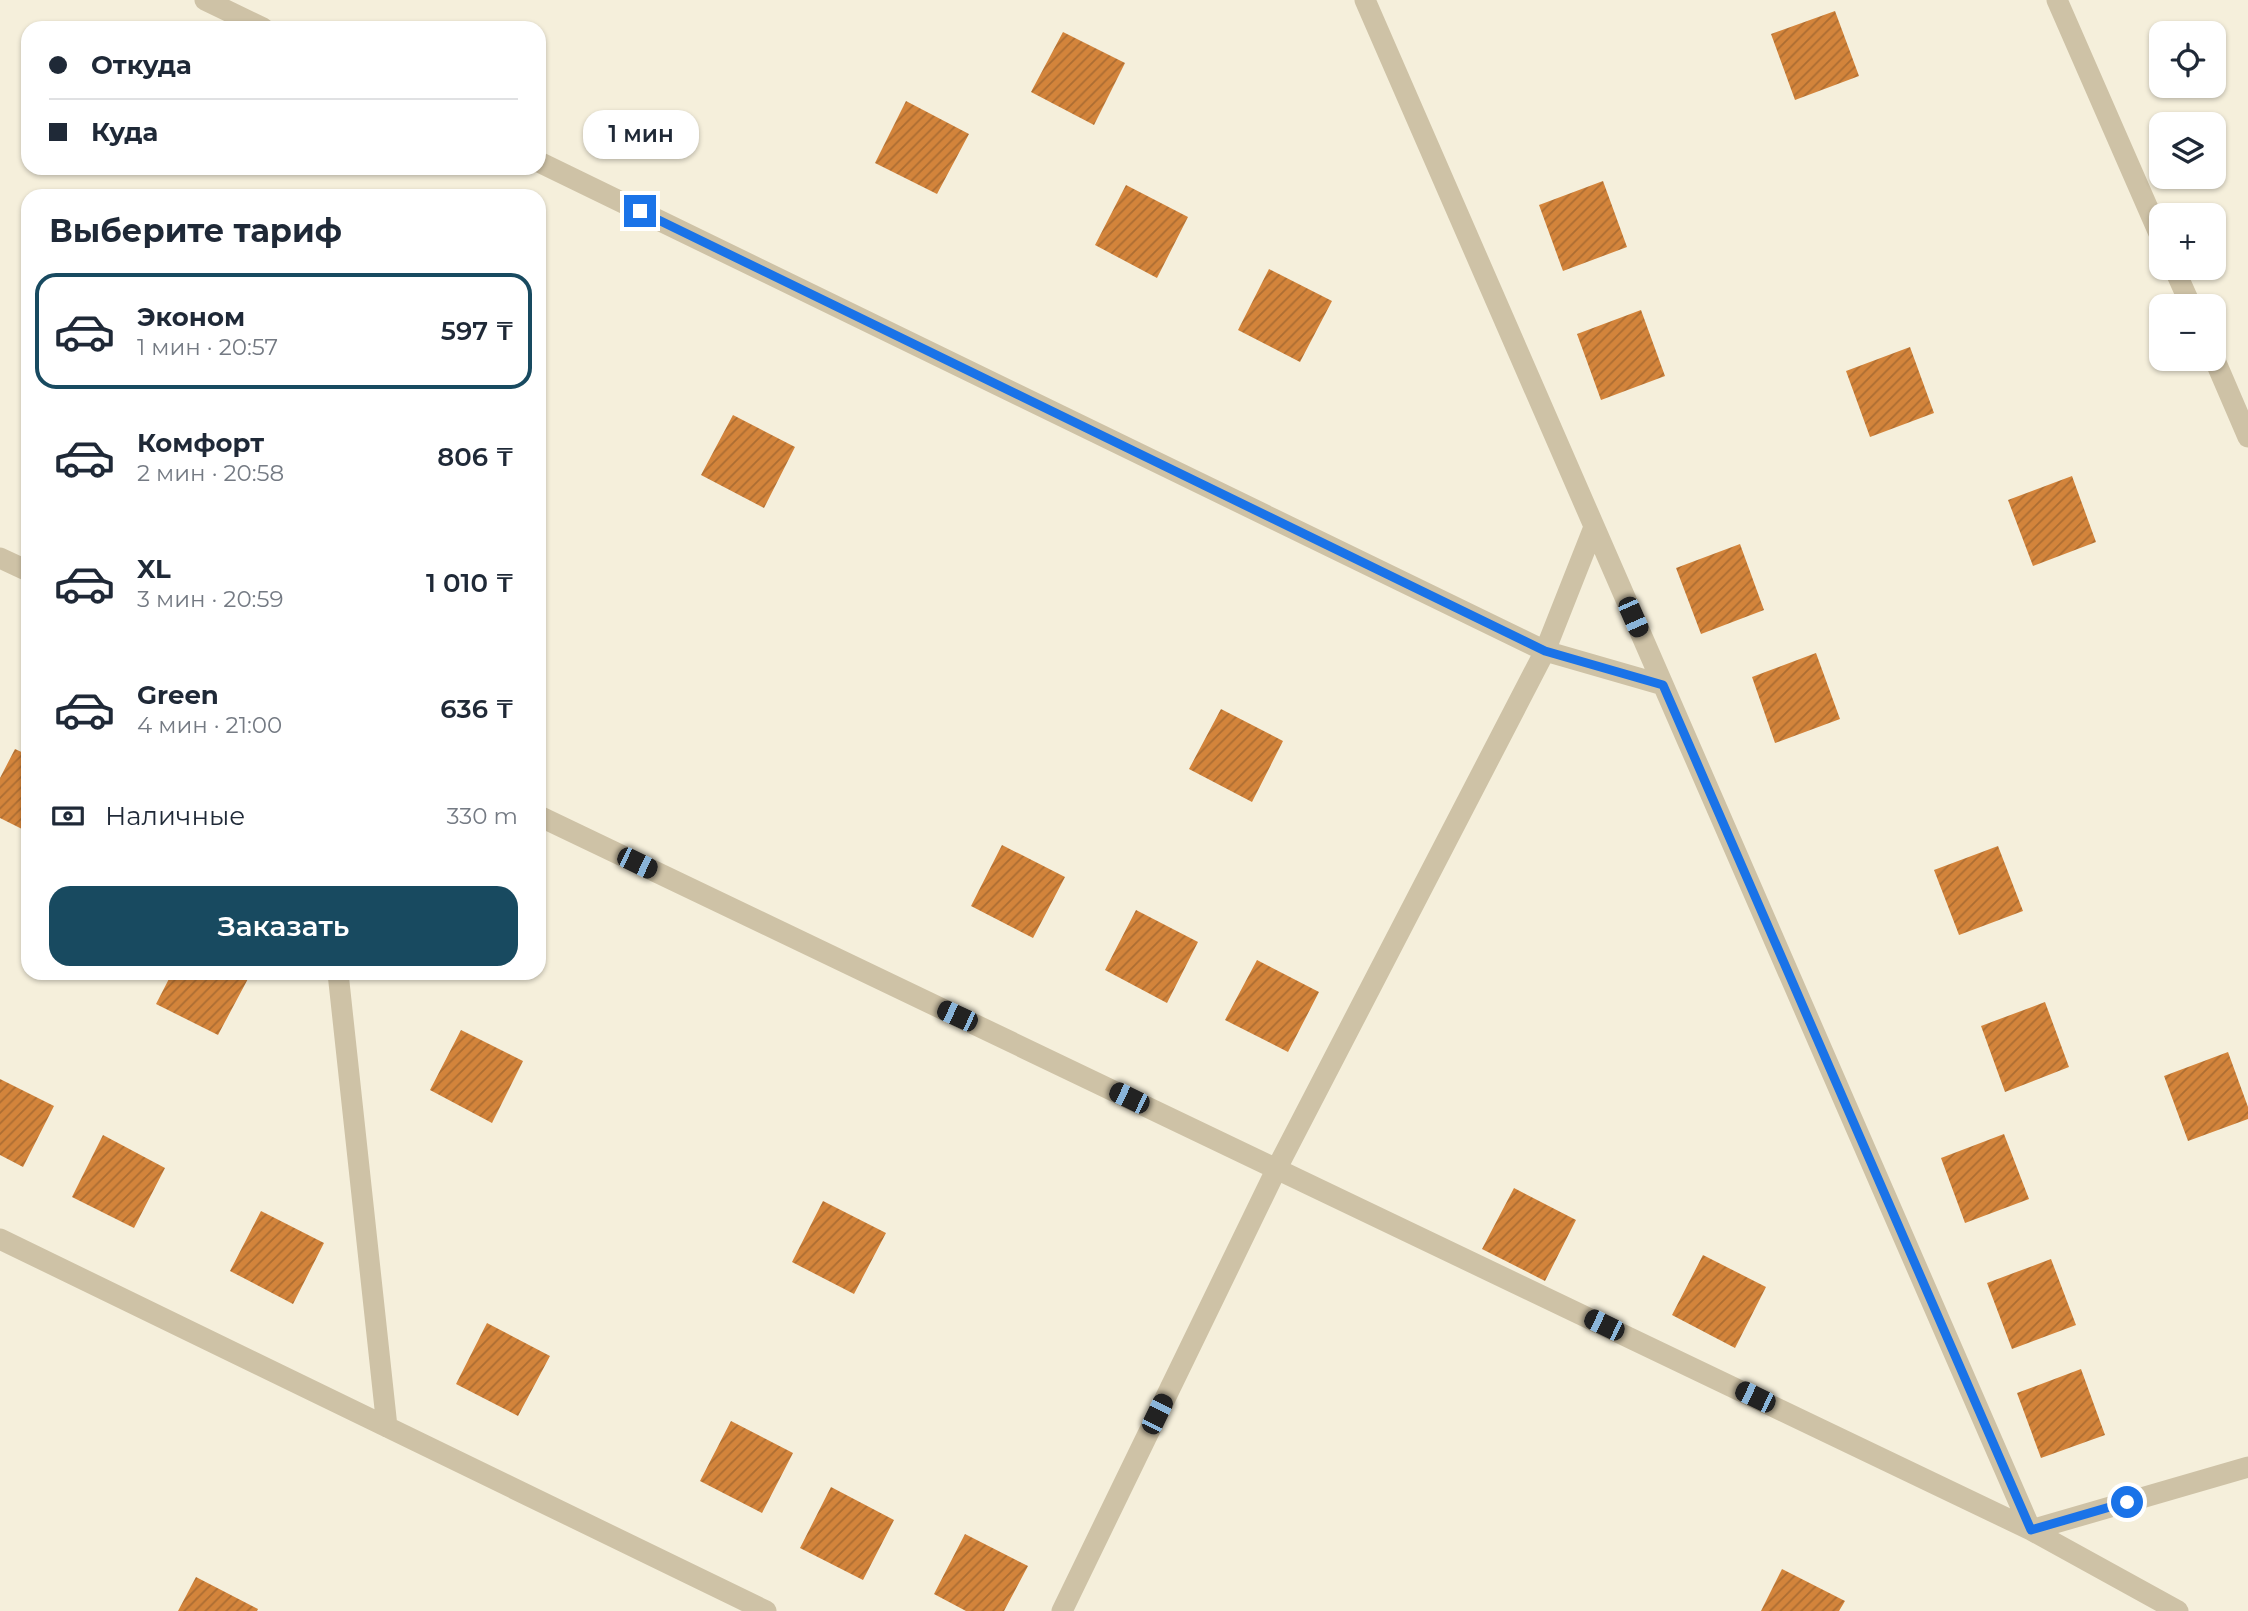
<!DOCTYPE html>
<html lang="ru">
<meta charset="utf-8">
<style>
:root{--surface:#fff;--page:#f6f6f7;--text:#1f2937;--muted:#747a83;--line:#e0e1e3;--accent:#184a60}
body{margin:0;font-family:Montserrat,sans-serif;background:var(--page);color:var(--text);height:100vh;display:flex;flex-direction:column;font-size:26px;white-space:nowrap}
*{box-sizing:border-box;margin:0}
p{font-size:23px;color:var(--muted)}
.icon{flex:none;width:38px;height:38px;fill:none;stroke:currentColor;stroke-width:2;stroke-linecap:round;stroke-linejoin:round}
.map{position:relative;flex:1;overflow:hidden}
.drawer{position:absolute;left:21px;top:189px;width:525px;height:791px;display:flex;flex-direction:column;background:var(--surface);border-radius:21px;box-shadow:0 2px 5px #0004}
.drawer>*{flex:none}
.guide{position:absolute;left:21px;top:21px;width:525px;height:154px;border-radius:21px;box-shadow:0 2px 5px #0004;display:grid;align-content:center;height:154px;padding:0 28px;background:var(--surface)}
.fabs{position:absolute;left:2149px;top:21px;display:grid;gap:14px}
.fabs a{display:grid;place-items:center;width:77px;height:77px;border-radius:14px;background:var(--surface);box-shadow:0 2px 5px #0004;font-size:35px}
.end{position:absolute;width:32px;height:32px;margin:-16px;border:9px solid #1a73e8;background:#fff;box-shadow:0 0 0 4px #fff}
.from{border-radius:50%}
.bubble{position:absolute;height:49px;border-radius:21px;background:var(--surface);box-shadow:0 2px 5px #0004;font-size:23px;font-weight:600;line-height:49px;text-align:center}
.car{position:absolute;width:21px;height:42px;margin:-21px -10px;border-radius:9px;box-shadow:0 0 5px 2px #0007;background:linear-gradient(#222 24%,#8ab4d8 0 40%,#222 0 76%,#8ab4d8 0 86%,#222 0)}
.guide b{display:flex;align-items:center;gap:24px;height:66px;font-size:26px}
.guide b+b{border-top:2px solid var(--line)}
.guide i{width:18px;height:18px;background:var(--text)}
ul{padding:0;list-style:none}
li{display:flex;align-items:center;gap:21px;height:116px;margin:0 14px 10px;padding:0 14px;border:4px solid transparent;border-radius:21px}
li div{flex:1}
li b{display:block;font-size:26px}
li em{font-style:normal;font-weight:600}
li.active{border-color:var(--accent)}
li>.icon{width:63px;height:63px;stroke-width:1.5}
h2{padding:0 28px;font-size:32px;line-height:84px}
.pay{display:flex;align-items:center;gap:18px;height:77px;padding:0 28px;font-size:26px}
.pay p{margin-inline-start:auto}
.button{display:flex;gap:14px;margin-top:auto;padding:14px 28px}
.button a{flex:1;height:80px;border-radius:21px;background:var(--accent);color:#fff;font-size:28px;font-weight:600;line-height:80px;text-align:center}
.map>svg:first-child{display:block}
.building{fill:url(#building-hatch)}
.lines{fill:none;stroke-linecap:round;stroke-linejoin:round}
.minor{stroke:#cec2a6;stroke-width:21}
.route{stroke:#1a73e8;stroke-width:9}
</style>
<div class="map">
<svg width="2248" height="1611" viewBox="0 0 2248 1611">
<defs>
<pattern id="building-hatch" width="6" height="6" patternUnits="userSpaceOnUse" patternTransform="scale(1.75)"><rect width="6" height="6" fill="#d3843b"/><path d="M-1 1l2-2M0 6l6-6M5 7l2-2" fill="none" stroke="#ac6d32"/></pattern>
</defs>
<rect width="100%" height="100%" fill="#f5efdb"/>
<path class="building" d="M1835,11l24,65 -64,24 -24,-66z
M1063,32l62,31 -31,62 -63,-33z
M906,101l63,33 -32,60 -62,-31z
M1603,181l24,66 -64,24 -24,-66z
M1126,185l62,32 -31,61 -62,-33z
M1269,269l63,32 -32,61 -62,-32z
M1641,310l24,66 -64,24 -24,-66z
M1910,347l24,66 -64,24 -24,-66z
M733,415l62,32 -31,61 -63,-33z
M2072,476l24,66 -63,24 -25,-66z
M1740,544l24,66 -63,24 -25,-66z
M1816,653l24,66 -65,24 -23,-66z
M1221,709l62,32 -31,61 -63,-33z
M15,749l13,6v77l-28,-14v-40z
M1002,845l63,32 -32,61 -62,-32z
M1998,846l25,65 -64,24 -25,-65z
M1136,910l62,32 -31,61 -62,-33z
M1257,960l62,32 -31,60 -63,-32z
M172,973h74l4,2 -32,60 -62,-31z
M2045,1002l24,65 -64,25 -24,-66z
M461,1030l62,31 -31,62 -62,-33z
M2228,1052l20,55v12l-60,22 -24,-65z
M0,1079l54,27 -31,61 -23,-12z
M2004,1134l25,65 -64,24 -24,-65z
M103,1135l62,33 -31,60 -62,-31z
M1514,1188l62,32 -31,61 -63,-32z
M823,1201l63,32 -32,61 -62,-32z
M261,1211l63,32 -31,61 -63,-33z
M1703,1255l63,32 -31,61 -63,-33z
M2051,1259l25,66 -64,24 -25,-66z
M487,1323l63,33 -32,60 -62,-32z
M2081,1369l24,66 -64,23 -24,-65z
M731,1421l62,32 -31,60 -62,-32z
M831,1487l63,33 -31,60 -63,-32z
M965,1534l63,32 -24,45h-38l-32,-17z
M1782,1569l63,32 -6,10h-78z
M196,1577l62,32 -1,2h-79z"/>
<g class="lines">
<path class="minor" d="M205,0l58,28
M1365,0l666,1530 147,81
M2057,0l104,238
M539,162l1006,489 118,34
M2174,268l17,38
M2214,358l34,79
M0,558l28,13
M539,816l1492,714 217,-63
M338,973l49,454
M0,1239l766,372
M1062,1611l215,-443 268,-517 49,-124"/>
</g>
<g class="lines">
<path class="route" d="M640,211l905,440 118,34 368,845 96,-28"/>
</g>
</svg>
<div class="fabs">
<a><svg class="icon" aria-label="locate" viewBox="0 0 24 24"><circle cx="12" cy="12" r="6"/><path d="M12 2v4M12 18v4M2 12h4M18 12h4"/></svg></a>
<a><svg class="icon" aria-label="layers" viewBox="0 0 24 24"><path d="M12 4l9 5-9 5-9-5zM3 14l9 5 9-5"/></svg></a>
<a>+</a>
<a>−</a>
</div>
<i class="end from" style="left:2127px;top:1502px"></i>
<i class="end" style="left:640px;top:211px"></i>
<div class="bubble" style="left:583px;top:110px;width:116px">1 мин</div>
<i class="car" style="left:1633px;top:617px;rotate:156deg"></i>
<i class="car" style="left:637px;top:863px;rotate:116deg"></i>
<i class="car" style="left:957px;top:1016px;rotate:295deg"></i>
<i class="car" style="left:1129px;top:1098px;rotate:296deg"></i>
<i class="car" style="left:1604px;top:1325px;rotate:296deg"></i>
<i class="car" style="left:1755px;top:1397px;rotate:296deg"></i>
<i class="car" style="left:1157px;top:1414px;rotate:26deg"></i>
<div class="guide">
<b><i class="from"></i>Откуда</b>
<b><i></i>Куда</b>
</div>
<section class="drawer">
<h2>Выберите тариф</h2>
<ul>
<li class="active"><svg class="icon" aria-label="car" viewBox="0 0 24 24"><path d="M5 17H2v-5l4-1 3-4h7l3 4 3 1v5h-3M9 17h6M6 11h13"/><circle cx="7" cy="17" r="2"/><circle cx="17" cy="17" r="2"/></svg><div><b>Эконом</b><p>1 мин · 20:57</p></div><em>597 ₸</em></li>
<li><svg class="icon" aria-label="car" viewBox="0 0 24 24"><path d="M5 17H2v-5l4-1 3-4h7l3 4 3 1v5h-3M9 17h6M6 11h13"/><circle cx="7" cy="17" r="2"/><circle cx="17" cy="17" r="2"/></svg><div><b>Комфорт</b><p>2 мин · 20:58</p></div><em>806 ₸</em></li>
<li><svg class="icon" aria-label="car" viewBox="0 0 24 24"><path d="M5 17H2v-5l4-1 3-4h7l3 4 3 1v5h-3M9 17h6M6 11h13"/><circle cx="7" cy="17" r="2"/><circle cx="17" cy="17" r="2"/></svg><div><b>XL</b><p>3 мин · 20:59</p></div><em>1 010 ₸</em></li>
<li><svg class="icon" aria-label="car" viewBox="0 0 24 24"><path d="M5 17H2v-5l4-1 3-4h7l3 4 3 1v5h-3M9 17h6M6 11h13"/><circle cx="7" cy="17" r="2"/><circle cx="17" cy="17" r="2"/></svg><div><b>Green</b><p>4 мин · 21:00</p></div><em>636 ₸</em></li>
</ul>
<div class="pay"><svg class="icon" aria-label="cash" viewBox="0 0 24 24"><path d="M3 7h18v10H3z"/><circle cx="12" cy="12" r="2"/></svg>Наличные<p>330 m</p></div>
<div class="button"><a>Заказать</a></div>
</section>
</div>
